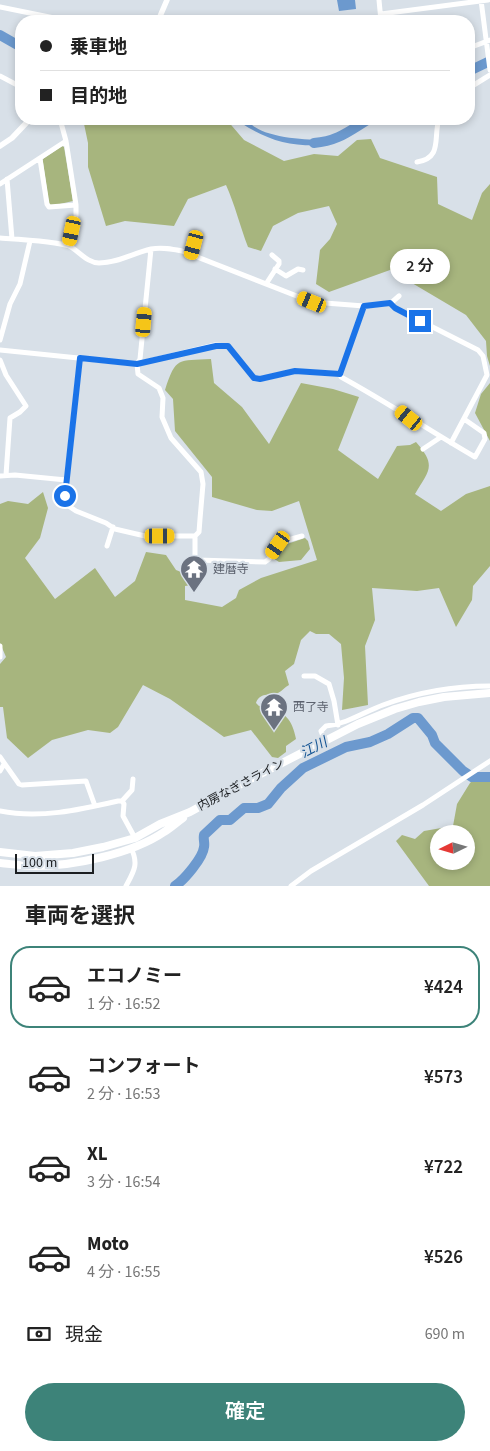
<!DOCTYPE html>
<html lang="ja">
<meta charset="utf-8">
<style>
:root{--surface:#fff;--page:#f6f6f6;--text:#222;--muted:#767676;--line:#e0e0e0;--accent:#3d8379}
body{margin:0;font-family:"Source Sans 3","Noto Sans JP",sans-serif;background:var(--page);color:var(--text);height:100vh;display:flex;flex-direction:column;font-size:19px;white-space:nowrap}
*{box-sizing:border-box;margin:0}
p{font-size:16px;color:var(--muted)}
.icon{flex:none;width:28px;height:28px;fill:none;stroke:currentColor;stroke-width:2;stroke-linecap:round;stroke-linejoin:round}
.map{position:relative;height:886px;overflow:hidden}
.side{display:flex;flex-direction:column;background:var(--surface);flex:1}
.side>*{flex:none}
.hud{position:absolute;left:15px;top:15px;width:460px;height:110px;border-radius:20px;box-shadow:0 2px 8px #0003;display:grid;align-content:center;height:110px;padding:0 25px;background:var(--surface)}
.needle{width:32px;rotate:265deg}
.fabs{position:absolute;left:430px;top:825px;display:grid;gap:10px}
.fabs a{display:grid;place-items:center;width:45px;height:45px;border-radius:50%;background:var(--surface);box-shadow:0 2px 8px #0003;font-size:25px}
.scale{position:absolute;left:15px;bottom:12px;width:79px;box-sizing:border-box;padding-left:5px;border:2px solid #1b1e21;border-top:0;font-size:14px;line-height:18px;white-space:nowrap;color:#1b1e21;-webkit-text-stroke:4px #d8e0e8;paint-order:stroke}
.end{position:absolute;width:22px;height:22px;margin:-11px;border:6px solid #1a73e8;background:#fff;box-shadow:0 0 0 2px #fff}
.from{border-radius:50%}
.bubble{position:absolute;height:35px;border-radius:18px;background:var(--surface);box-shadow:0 2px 8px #0003;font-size:16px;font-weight:600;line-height:35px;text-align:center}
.car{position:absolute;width:15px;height:30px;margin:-15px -8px;border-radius:6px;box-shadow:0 0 4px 1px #0007;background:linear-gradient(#f5c518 24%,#345 0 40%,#f5c518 0 76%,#345 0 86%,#f5c518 0)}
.hud b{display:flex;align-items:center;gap:18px;height:48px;font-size:19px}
.hud b+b{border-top:1px solid var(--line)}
.hud i{width:12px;height:12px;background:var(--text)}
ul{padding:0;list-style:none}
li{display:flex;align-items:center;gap:15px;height:82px;margin:0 10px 8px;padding:0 15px;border:2px solid transparent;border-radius:20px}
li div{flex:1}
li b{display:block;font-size:19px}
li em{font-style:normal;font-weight:600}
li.active{border-color:var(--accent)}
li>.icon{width:45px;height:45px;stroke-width:1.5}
h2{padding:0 25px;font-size:22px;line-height:60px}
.pay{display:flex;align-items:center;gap:12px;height:55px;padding:0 25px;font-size:19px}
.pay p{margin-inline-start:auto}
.cta{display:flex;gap:10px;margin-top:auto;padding:10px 25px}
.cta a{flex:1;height:58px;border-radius:30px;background:var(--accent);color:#fff;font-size:20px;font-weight:600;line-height:58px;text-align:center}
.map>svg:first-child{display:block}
.green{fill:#a7b57e;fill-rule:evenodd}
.water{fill:#6c99ce}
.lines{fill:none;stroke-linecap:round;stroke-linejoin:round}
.river{stroke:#6c99ce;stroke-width:10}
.minor{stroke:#fff;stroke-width:5}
.tertiary{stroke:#fff;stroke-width:5.5}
.trunk{stroke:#fff;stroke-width:8}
.route{stroke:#1a73e8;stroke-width:6}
.labels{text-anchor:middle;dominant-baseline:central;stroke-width:4.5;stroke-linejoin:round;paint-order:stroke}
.worship-label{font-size:12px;fill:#5b616d;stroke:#d8e0e8;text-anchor:start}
.street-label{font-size:12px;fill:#1b1e21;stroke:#d8e0e8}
.water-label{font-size:14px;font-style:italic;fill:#115292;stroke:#d8e0e8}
</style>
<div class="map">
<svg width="490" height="886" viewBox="0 0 490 886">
<rect width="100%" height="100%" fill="#d8e0e8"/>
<path class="green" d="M83,119h143l18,21 40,21 30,-7 24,2 19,-16 14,-1 9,19 57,19 1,27 34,16 10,-27 8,-9v182l-3,-10 -1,-15 -20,-26 -76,-45 -61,22 -13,-8 4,-34 10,-11 7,-15 -8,-18 -31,7 -25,13 -12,25 -13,-4c-8,-21 -13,-42 -22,-62l-38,14 -14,27 -49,-5 -19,5 -18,-59v-24z
M62,146l2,1 9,54 -22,5 -2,-2 -6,-42v-3z
M211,359l3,24 28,24 27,37 32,-61 32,6 26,8 -21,53 40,29 19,-33 13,-1 6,-3c21,24 13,28 -1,52l26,17 25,-17 24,-8v80l-17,20 -1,14 -16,27 -17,-39 -22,3 -45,-3 3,32 -10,26 3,59 -26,5 2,-32 -3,-34 -12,-10h-13l-6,-3 -9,9 -7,24 -9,7 4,14c-4,2 -7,6 -11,8 -9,3 -18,-1 -22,10l3,3 10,-2c16,11 23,14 27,35l-10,7v6l-8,6 -6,-1 -21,-27 -27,7 -54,-38 -27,-14 -25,42 -8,6 -22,-3 -36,10 -24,18 -21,-20 -4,-31h-3v-43l6,-7 -6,-14v-139l8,-3 20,3 15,-12 5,16 -8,30 -15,20 30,41 40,-31 20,29 20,-16 11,-29 20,3 10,15 23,9 1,5 -15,2v14l37,7 14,-9 3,-8 22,-12 56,-18 -18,-59 -27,10 -15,-1 -45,-13v-20l-37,-46 -2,-32 -8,-9c11,-34 13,-29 46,-31z
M490,383v58l-15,-28 6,-19z
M305,538l3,3 2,8 -9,11 -22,2 -6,-4 8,-12z
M481,772h9v114h-61l-33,-45 6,-6 13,4 9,-8 29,-5 4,-22 13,-21zM439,834h27v27h-27z"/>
<path class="water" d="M337,0h18l1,9 -17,2z
M240,119h12l-3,3c13,16 57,18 76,18l1,5c-35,2 -57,-4 -85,-22z"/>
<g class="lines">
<path class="river" d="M0,35l21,12
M469,71l21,-10
M314,143c24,-2 35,-12 55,-24
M175,886c9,-6 28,-28 29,-39 1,-4 -1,-8 0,-12l16,-15h10l14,-12h14l10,-4 13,-16 22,-20 43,-21 24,-5 18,-8 25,-16h5l14,17 3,8 28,28 9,6h18"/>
<path class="minor" d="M379,0l2,21
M481,0l9,70
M0,7l69,14
M381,14l107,-14
M469,48l21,-8
M0,76l21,11
M469,88l21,-13
M60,119l6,22 10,64v11l-7,30
M40,159l7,45 2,3 27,-2
M417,162c26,-4 16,-25 22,-43
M7,179l5,60
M0,184l66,-43
M0,238c15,1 56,3 69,8 10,5 18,17 30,17 19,0 34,-10 52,-14 11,-2 21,0 31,2l130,51 52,4 27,-3 8,-7
M192,255l2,-10
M275,269l11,7 12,-7 5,1
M266,284l13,-20v-3l-7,-6
M391,303l4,5 83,42 5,6 4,19 -36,68
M0,340l10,-36 10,-20 10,-43
M0,350l137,14 78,-19 13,1 26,32 6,1 35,-8 45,3 1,3c46,25 89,54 134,80l10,-18 -1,-6 -20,-14
M80,358l-15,137 5,12 6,4 30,12 9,6 30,7h50l4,-4 1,-13 3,-35 -2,-12 -30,-34 -9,-21 1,-19 -4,-10 -21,-14 -1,-10 3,-5 11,-110
M0,360l6,15 20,31 -6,6 -10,6 -4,57
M340,374l24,-68
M423,449l18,-12
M0,476l15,-1 51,5
M195,536v21l2,3 68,2 4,-3 12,-17 21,-6
M107,546l6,-19
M0,646v11
M304,676h11l14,8 5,17 4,24
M325,741l-4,-10 5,-5c21,-2 38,-14 57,-21 35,-13 70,-19 107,-19
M0,757l19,27 3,1 64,-4 9,25
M0,771l4,-7
M122,801l2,3 -1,12 12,22
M0,811c39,8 79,-1 118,-10h4l10,-11 1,-11
M126,886c8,-15 13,-22 5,-38
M291,886l20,-15 112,-66 67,-44"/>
<path class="tertiary" d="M158,21l9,-21
M0,146l12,-8 18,-19"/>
<path class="trunk" d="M0,852l35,4 38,-3 30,-6 32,-9 25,-14 30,-12 53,-29 115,-59 37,-15 24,-7 25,-5 46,-4
M0,863c11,1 23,3 35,3 38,0 97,-12 129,-34 7,-4 12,-9 19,-14"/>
</g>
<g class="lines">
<path class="route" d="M65,496l15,-138 57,6 79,-18h12l26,32 6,1 35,-8 45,3 24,-68 26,-3 5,5 25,13"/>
</g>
<defs>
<g id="temple-pin" transform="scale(1.4375)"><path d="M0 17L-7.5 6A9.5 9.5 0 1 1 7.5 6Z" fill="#6b7280" stroke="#d8e0e8"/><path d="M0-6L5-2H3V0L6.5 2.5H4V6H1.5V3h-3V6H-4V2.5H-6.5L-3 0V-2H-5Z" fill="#fff"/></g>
</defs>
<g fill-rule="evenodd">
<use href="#temple-pin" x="194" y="569"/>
<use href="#temple-pin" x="274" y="707"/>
</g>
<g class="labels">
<g class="worship-label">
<text x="213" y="569">建暦寺</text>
<text x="293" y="707">西了寺</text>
</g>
<g class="street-label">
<text transform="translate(241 785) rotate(-28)">内房なぎさライン</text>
</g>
<g class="water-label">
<text transform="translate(314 748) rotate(-27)">江川</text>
</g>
</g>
</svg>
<div class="fabs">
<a><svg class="needle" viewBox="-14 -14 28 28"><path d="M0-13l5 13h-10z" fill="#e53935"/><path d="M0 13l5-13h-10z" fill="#767676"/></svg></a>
</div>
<div class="scale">100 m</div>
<i class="end from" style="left:65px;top:496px"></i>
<i class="end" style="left:420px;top:321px"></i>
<div class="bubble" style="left:390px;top:249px;width:60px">2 分</div>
<i class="car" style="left:72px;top:231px;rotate:192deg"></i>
<i class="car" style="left:194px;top:245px;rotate:195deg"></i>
<i class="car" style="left:312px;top:302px;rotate:292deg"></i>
<i class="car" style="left:144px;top:322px;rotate:5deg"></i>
<i class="car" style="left:409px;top:418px;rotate:309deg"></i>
<i class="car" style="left:160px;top:536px;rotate:90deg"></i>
<i class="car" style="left:278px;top:545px;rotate:215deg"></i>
<div class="hud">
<b><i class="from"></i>乗車地</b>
<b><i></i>目的地</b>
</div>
</div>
<section class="side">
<h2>車両を選択</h2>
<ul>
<li class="active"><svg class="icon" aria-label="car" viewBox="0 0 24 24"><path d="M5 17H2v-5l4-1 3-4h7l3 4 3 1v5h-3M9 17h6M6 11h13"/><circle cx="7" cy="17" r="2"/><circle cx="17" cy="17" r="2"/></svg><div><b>エコノミー</b><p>1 分 · 16:52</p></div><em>¥424</em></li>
<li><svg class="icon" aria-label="car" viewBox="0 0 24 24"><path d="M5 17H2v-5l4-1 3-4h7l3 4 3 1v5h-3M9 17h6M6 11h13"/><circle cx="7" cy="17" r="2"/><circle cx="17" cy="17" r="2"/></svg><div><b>コンフォート</b><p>2 分 · 16:53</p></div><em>¥573</em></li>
<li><svg class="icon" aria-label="car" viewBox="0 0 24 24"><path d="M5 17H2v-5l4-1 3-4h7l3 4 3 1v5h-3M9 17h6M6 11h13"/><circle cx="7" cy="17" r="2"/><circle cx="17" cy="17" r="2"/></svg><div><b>XL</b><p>3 分 · 16:54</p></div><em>¥722</em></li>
<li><svg class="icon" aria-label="car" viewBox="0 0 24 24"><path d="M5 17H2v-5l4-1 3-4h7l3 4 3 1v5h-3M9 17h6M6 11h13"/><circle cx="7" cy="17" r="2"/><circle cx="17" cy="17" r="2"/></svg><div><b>Moto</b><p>4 分 · 16:55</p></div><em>¥526</em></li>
</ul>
<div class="pay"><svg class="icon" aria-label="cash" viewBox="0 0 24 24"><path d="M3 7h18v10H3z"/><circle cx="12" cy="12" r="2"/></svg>現金<p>690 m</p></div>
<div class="cta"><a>確定</a></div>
</section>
